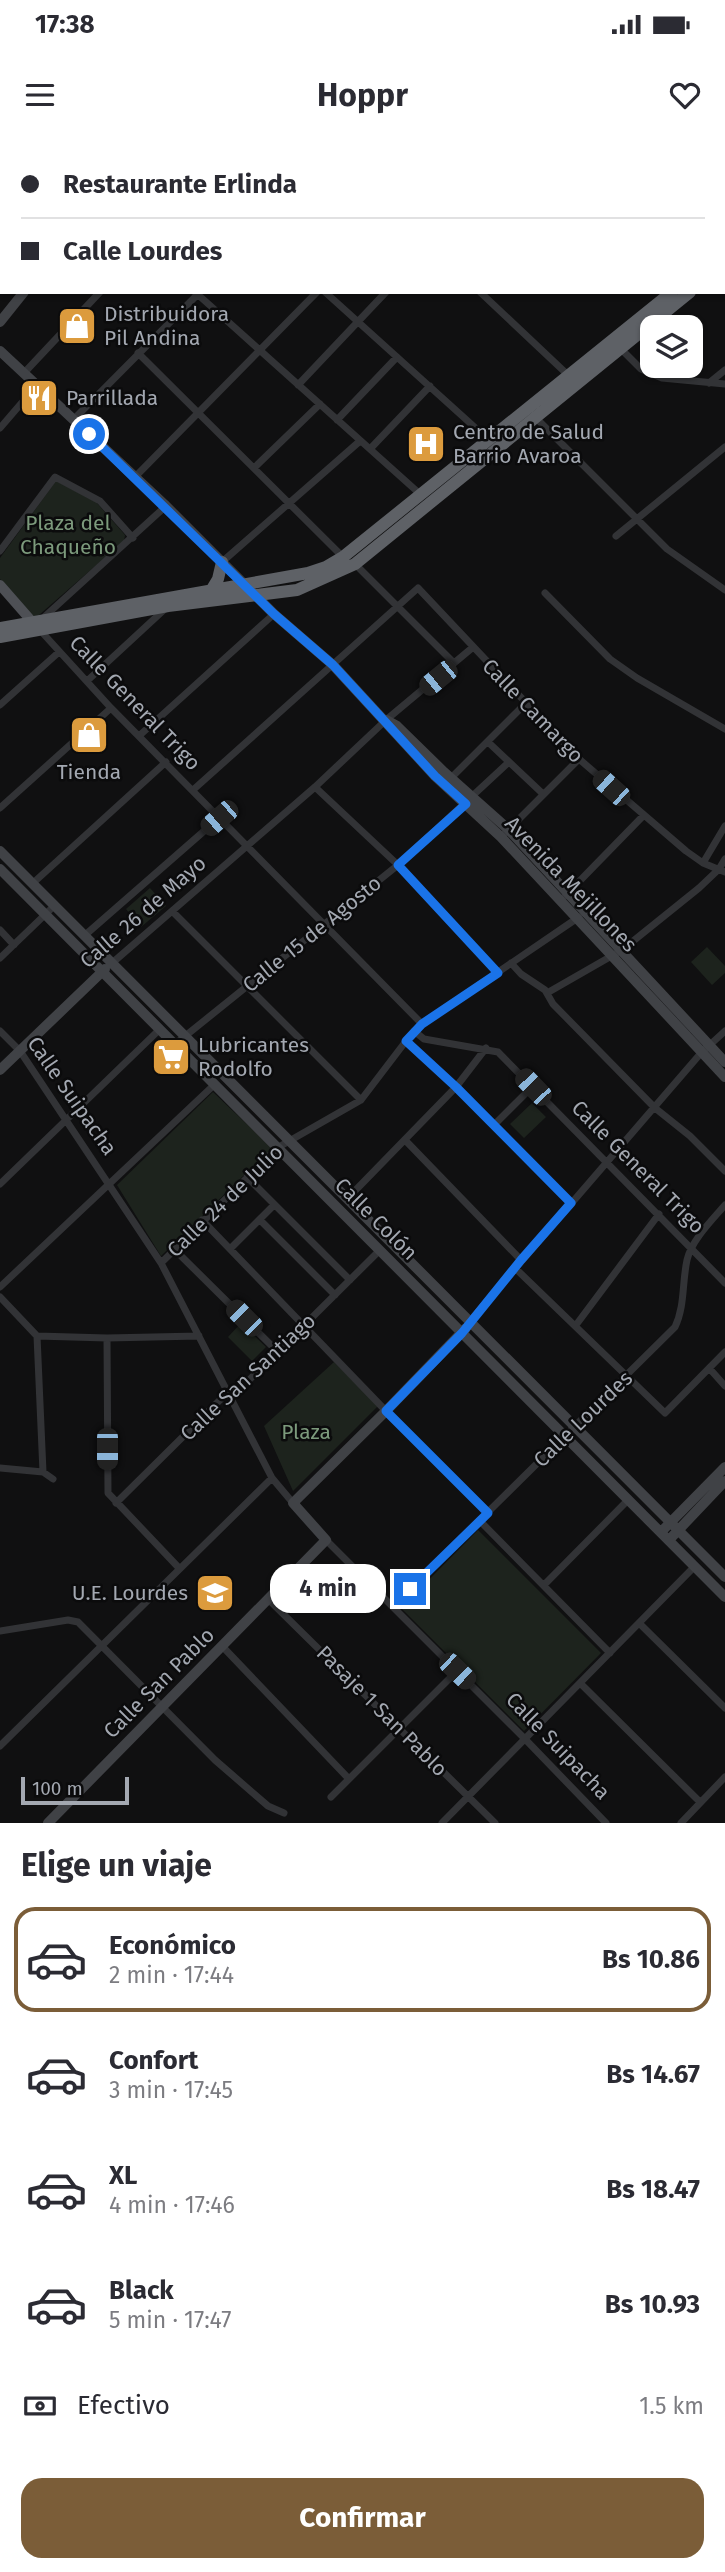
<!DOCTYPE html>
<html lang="es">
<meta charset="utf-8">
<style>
:root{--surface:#fff;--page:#f2f2f3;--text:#2b2b33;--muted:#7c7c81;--line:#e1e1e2;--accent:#7b5d38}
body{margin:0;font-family:"Fira Sans",sans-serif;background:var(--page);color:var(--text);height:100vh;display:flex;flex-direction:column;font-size:26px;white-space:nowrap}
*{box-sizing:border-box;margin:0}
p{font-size:23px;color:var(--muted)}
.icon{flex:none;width:38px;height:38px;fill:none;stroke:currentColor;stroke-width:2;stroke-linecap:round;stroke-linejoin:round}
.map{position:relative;height:1683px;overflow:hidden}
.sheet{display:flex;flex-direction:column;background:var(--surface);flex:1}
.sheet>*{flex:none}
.hud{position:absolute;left:0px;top:0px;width:726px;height:154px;box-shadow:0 2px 5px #0004;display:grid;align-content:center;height:154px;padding:0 21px;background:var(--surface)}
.tools{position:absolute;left:640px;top:175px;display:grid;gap:14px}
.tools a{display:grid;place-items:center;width:63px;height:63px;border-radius:14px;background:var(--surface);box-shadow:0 2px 5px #0004;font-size:35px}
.scale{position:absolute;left:21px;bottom:18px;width:108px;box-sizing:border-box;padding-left:7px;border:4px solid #a3a8b1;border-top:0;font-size:19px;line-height:24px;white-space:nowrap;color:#a3a8b1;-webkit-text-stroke:5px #0b0b0c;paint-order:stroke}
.end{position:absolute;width:32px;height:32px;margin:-16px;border:9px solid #1a73e8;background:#fff;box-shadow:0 0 0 4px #fff}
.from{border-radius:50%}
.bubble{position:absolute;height:49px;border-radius:21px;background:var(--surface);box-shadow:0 2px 5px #0004;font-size:23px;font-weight:700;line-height:49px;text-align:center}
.car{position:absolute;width:21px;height:42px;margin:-21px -10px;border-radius:9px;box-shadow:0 0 5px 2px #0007;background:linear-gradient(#222 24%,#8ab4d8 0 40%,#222 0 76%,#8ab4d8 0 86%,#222 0)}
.hud b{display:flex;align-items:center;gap:24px;height:66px;font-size:26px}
.hud b+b{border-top:2px solid var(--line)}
.hud i{width:18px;height:18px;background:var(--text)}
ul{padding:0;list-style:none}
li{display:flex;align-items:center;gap:21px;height:105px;margin:0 14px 10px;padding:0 7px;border:4px solid transparent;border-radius:21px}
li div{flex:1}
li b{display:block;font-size:26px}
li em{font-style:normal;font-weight:700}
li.active{border-color:var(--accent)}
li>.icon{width:63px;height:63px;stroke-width:1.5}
h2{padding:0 21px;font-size:32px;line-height:84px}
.pay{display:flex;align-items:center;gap:18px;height:77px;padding:0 21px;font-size:26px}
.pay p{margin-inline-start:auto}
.action{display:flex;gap:14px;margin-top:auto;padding:14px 21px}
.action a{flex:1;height:80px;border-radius:21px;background:var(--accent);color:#fff;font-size:28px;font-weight:700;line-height:80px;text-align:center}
.status{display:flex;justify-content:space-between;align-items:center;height:49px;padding:0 35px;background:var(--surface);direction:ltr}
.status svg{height:19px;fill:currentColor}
header{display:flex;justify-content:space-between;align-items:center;height:91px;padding:0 21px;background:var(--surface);font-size:32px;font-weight:700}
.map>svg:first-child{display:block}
.green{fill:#1d231d}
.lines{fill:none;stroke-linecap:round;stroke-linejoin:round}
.street{stroke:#323336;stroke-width:7}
.secondary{stroke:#404246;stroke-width:10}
.primary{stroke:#4e5055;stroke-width:10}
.highway{stroke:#5e6166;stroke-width:12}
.route{stroke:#1a73e8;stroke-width:9}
.labels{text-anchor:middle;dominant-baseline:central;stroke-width:5;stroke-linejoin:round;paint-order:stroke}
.poi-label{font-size:21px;fill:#a3a8b1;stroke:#0b0b0c;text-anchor:start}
.park-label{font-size:21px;fill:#7c9a7c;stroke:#0b0b0c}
.street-label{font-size:21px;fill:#a3a8b1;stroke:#0b0b0c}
</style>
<div class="status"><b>17:38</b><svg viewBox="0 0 49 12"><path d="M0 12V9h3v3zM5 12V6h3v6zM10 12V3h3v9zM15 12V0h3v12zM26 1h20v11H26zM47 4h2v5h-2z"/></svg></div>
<header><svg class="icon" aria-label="menu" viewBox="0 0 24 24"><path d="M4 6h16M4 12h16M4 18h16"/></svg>Hoppr<svg class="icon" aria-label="heart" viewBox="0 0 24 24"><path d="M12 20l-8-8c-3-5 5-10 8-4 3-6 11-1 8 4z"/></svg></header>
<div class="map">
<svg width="725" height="1683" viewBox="0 0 725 1683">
<rect width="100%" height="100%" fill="#101011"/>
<path class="green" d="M56,341l40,21 29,33 -1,6 -85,74 -5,2 -34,-38v-21z
M150,748l16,18 -25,21 -15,-18z
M707,807l18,19v7l-13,12 -21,-23z
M213,952l59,56 -111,108 -44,-71z
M532,963l14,14 -22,21 -14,-14z
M241,1183l25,24 -14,14 -24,-24z
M334,1222l44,44 -85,85 -29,-65z
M478,1390l123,123 -77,78 -123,-123z"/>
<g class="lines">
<path class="street" d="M176,0l2,2
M315,0l2,2
M424,0l2,2
M581,0l4,2
M237,2l2,-2
M343,2l2,-2
M458,2l2,-2
M567,2l2,-2
M0,59l2,-1
M724,73h1
M724,116l1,1
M195,152l225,202
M325,152l166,150
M480,152l88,83
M620,208l21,21 21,9 63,6
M138,213l205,204
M24,233l76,-81
M709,243l16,-13
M298,245l88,-93
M536,278l131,131 58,41
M74,279l125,-126
M337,280l60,-63
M0,288l37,-43
M370,309l60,-63
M254,328l66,-64
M135,337l182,-185
M616,396l109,-89
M0,411l55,-74 45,24 33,37
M222,422l138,-121
M355,424l99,99
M545,453l65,66 27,19 88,51
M42,479l124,-113
M39,489l72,79 311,316
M87,541l79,-73
M0,565l59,-53
M140,595l134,-121
M488,602l54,51
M451,638l76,-76
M315,647l83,78 100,108
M193,650l225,-202 161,171 107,92 17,12 22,9
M0,668l111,-100
M501,697l78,-78
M703,723l22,-37
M32,744l134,-122
M565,756l78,-80
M172,771l189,189
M0,790l14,15
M84,796l135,-118
M0,818l54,-52
M511,823l10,11 24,16 8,14 102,104 35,28 35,35
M111,824l204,-177 71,-67 86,-72
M547,853l75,-43 77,-62 20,-19 6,-10
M0,891l20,20 141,212 111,215 21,25
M414,891l10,8 74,13 227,231
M406,901l50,46 115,116
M174,905l224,-180 111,-103
M494,985l38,-38
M405,1000l116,120
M247,1037l103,103
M0,1044l159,-154
M347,1059l109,-112 30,-39
M202,1080l184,191 102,101
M260,1080l75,75
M174,1109l104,103
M230,1109l44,-44
M161,1123l116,-115 84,-48 45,-59 16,-17 157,-107
M515,1128l150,145 60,-61
M0,1147l214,-202
M0,1157l37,39 70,2 92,-2
M470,1181l231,-268 24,-22
M576,1185l83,-111
M37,1196l6,136
M107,1198l1,155 71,75
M709,1228l16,18
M0,1328l43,4 10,7
M116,1363l106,-105 17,-8 141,-140
M480,1381l130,132
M326,1400l199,199 81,84
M544,1445l84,-85
M269,1460l226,223
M393,1466l282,-279c10,-21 7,-44 12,-67 4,-19 25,-40 38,-55
M639,1483l86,85
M0,1491l68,-11 10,2 137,138 53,46 16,7
M222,1506l127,133
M580,1543l120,119
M0,1606l272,-268
M331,1657l126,-126
M442,1683l252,-256
M681,1683l44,-46"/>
<path class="secondary" d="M147,2l2,-2
M0,182l24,-30
M0,211l166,155 108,108 59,51 102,111 66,61 224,240
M386,580l11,6 47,46 64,57 217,233
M0,711l725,726
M0,729l725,728
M0,930l105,-101
M661,1392l64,-65
M669,1400l56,-59
M48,1683l278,-283 -33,-37 93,-92 80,-83"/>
<path class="primary" d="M0,445l35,40"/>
<path class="highway" d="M724,110h1
M724,125h1
M212,449l6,-10 4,-17
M0,488l308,-55 18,-6 17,-10 329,-265
M0,497l168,-31 129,-16 58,-26 335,-272"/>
</g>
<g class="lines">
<path class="route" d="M89,294l185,180 59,51 102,111 31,28 -68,61 100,108 -76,51 -16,17 50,46 115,116 -50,57 -59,73 -76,78 102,102 -78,76"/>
</g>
<defs>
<g id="shop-square" transform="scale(2.0125)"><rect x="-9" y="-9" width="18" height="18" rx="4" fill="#dc9b3d" stroke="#0b0b0c"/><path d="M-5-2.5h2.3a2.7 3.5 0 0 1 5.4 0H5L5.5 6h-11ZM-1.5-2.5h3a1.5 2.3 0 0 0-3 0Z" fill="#fff"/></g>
<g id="restaurant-square" transform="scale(2.0125)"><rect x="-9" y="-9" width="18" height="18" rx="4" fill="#dc9b3d" stroke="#0b0b0c"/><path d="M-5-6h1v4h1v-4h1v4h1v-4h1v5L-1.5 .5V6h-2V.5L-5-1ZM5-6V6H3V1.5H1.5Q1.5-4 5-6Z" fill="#fff"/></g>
<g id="hospital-square" transform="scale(2.0125)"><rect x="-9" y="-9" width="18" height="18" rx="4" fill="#dc9b3d" stroke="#0b0b0c"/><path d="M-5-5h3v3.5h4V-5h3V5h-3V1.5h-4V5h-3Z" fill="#fff"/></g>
<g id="supermarket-square" transform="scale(2.0125)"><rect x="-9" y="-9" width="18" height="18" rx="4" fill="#dc9b3d" stroke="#0b0b0c"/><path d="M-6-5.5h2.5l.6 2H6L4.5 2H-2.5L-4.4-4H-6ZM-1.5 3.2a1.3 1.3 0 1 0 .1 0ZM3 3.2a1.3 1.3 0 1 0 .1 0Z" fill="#fff"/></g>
<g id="school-square" transform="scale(2.0125)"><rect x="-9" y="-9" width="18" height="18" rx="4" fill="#dc9b3d" stroke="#0b0b0c"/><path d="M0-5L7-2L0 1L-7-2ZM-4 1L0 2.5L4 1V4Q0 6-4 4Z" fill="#fff"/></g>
</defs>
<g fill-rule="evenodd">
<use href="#shop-square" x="77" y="186"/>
<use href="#restaurant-square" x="39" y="258"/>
<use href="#hospital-square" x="426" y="304"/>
<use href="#shop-square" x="89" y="595"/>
<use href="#supermarket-square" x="171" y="917"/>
<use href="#school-square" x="215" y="1453"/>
</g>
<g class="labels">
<g class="poi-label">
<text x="104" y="174">Distribuidora<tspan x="104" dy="24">Pil Andina</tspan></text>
<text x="66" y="258">Parrillada</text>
<text x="453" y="292">Centro de Salud<tspan x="453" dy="24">Barrio Avaroa</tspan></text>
<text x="89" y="632" text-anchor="middle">Tienda</text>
<text x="198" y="905">Lubricantes<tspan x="198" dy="24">Rodolfo</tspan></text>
<text x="188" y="1453" text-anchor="end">U.E. Lourdes</text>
</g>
<g class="park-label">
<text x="68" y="383">Plaza del<tspan x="68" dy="24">Chaqueño</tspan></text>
<text x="306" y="1292">Plaza</text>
</g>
<g class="street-label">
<text transform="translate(135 563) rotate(46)">Calle General Trigo</text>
<text transform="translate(533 571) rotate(46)">Calle Camargo</text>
<text transform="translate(571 744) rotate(46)">Avenida Mejillones</text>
<text transform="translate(143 772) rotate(-41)">Calle 26 de Mayo</text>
<text transform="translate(312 794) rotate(-39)">Calle 15 de Agosto</text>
<text transform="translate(72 956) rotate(55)">Calle Suipacha</text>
<text transform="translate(638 1027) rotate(45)">Calle General Trigo</text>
<text transform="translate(225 1061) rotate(-44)">Calle 24 de Julio</text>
<text transform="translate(376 1079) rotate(45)">Calle Colón</text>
<text transform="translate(248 1237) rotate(-43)">Calle San Santiago</text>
<text transform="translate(583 1279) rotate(-44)">Calle Lourdes</text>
<text transform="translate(159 1543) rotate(-45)">Calle San Pablo</text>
<text transform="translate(382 1571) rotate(45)">Pasaje 1 San Pablo</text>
<text transform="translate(558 1606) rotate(46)">Calle Suipacha</text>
</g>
</g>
</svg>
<div class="tools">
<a><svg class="icon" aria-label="layers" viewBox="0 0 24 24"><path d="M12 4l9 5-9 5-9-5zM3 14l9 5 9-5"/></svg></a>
</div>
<div class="scale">100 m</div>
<i class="end from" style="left:89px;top:294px"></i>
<i class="end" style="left:410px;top:1449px"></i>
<div class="bubble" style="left:270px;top:1424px;width:116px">4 min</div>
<i class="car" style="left:438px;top:538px;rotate:231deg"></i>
<i class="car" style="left:611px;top:648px;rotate:312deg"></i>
<i class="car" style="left:219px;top:678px;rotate:229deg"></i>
<i class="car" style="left:533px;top:947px;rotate:316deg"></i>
<i class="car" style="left:244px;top:1178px;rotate:315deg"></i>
<i class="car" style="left:107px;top:1309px;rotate:180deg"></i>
<i class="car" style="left:457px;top:1531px;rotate:134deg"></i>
<div class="hud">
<b><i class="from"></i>Restaurante Erlinda</b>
<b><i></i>Calle Lourdes</b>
</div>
</div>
<section class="sheet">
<h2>Elige un viaje</h2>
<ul>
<li class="active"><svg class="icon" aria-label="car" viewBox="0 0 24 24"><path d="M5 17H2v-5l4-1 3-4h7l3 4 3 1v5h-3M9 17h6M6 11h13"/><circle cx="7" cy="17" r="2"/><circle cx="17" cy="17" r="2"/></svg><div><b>Económico</b><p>2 min · 17:44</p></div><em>Bs 10.86</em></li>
<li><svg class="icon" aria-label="car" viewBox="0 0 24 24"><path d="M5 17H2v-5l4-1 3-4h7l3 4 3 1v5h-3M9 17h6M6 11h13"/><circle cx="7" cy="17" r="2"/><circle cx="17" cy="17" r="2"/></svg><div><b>Confort</b><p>3 min · 17:45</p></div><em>Bs 14.67</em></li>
<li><svg class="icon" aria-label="car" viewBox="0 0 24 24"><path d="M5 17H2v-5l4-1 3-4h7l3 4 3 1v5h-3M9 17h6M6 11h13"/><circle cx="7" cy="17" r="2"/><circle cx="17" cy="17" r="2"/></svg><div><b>XL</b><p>4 min · 17:46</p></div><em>Bs 18.47</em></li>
<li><svg class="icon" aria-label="car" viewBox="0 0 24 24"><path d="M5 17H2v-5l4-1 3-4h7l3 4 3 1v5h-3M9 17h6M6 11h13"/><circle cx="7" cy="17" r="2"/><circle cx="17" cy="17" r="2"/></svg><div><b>Black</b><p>5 min · 17:47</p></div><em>Bs 10.93</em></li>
</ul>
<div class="pay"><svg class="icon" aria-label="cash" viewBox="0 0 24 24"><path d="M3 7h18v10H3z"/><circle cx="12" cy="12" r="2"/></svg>Efectivo<p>1.5 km</p></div>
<div class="action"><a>Confirmar</a></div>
</section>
